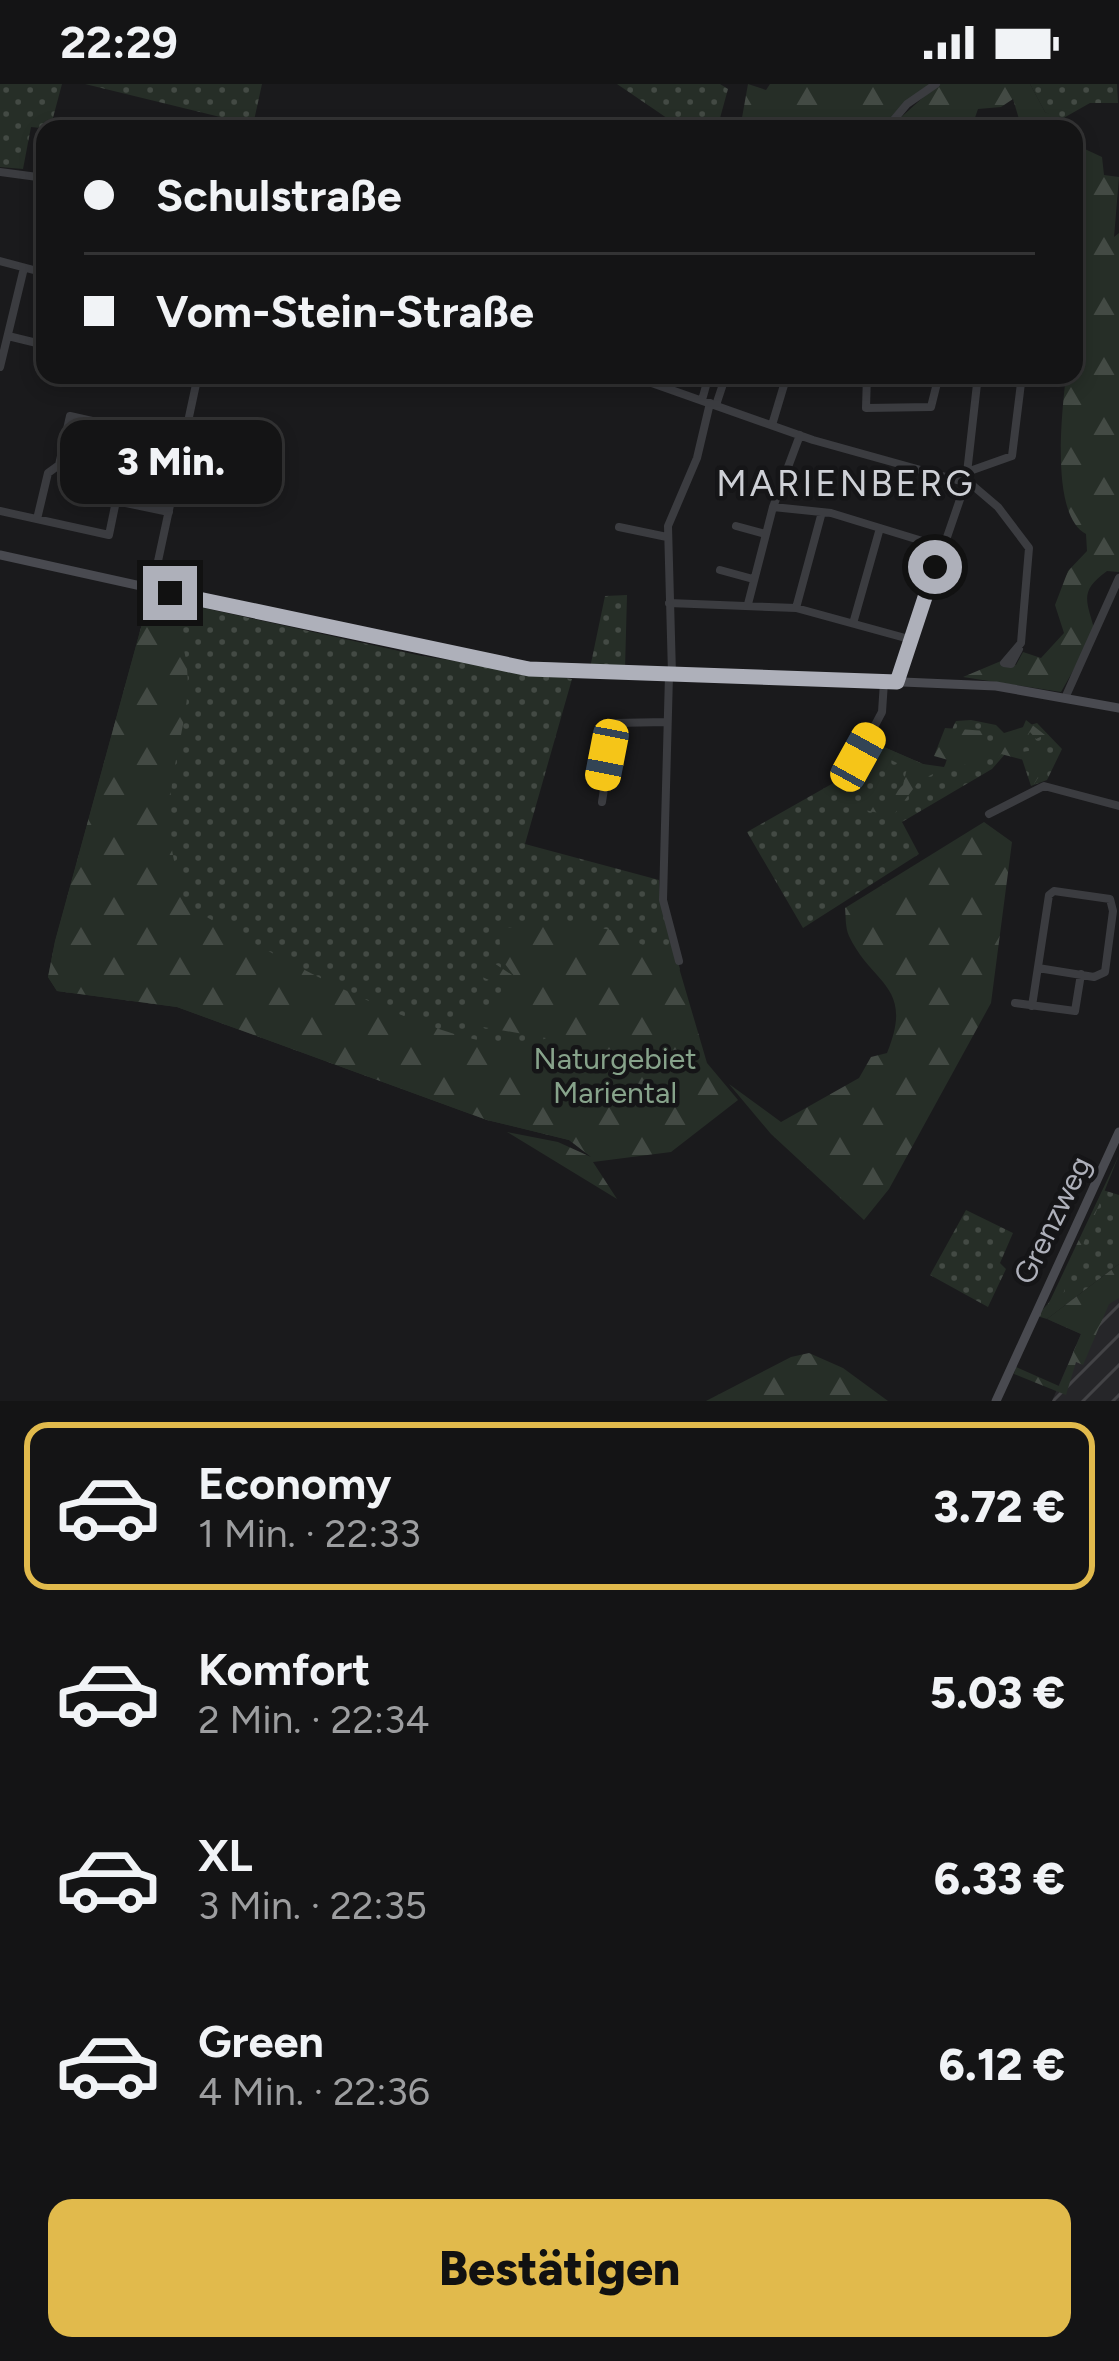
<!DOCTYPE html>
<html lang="de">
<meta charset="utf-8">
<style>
:root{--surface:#141415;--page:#1d1d1e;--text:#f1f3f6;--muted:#9d9ea0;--line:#333334;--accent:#e1ba4c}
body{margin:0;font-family:Figtree,sans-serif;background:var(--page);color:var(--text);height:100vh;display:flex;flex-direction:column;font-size:45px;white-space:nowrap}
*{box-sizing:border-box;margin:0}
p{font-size:39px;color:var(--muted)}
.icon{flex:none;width:66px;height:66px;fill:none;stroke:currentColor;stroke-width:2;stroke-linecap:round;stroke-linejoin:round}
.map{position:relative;height:1317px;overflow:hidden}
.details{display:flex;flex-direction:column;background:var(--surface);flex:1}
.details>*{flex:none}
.top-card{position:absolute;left:36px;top:36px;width:1047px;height:264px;border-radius:24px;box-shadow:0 6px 18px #0003,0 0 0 3px var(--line);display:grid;align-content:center;height:264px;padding:0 48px;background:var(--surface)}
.end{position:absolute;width:54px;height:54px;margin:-27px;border:15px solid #aeb0ba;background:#111;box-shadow:0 0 0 6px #111}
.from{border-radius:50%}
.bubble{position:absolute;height:84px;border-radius:24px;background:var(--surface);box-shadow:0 6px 18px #0003,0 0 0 3px var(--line);font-size:39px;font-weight:800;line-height:84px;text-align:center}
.car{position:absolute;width:36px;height:72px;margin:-36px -18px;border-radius:15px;box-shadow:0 0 9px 3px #0007;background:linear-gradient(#f5c518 24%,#345 0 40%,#f5c518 0 76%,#345 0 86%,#f5c518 0)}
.top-card b{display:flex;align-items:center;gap:42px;height:114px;font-size:45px}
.top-card b+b{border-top:3px solid var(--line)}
.top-card i{width:30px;height:30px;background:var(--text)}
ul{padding:21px 0 0;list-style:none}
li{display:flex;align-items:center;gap:36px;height:168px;margin:0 24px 18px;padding:0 24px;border:6px solid transparent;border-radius:24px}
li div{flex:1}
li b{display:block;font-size:45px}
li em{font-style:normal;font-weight:800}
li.on{border-color:var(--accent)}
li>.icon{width:108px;height:108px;stroke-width:1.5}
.primary-button{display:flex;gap:24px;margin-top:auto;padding:24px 48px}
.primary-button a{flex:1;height:138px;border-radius:24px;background:var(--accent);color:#111;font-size:48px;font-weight:800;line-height:138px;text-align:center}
.status{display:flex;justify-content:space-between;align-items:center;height:84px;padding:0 60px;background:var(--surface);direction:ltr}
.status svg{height:33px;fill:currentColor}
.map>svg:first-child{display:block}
.industrial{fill:url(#industrial-furrows)}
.grass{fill:url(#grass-dots)}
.forest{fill:url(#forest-firs)}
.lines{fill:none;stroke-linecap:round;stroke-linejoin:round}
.street{stroke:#3b3c40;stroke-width:8}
.secondary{stroke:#494a50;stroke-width:9}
.route{stroke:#aeb0ba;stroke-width:15}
.labels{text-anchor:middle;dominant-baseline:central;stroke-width:9;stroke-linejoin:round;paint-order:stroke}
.park-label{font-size:30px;fill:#87a38b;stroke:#151517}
.street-label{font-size:30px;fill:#aeb0ba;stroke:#151517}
.quarter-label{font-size:36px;letter-spacing:3px;fill:#ced0d6;stroke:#151517}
</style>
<div class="status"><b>22:29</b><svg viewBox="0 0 49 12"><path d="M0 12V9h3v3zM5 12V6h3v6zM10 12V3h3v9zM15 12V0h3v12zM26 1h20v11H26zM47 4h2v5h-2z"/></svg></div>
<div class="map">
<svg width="1119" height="1317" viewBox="0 0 1119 1317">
<defs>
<pattern id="industrial-furrows" width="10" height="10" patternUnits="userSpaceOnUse" patternTransform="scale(3)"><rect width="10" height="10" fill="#262629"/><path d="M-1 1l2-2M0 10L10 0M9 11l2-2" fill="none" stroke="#434346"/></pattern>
<pattern id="grass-dots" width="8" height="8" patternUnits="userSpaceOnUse" patternTransform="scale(3)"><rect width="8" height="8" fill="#262e27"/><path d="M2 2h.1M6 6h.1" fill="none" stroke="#434a44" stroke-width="1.8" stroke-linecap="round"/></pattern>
<pattern id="forest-firs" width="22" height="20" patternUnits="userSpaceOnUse" patternTransform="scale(3)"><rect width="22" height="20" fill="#262e27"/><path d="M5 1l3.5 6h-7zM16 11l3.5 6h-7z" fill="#434a44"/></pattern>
</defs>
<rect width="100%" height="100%" fill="#1a1a1c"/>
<path class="industrial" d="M1119,1189v128h-67l29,-67 -29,-13z"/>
<path class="grass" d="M0,0h62l-12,45 -19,-2 -8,42 -23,-2z
M85,0h177l-9,41z
M617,0h103l8,5 -11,40h-34z
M1030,0h87l1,19h-28l-30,17 -15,-8z
M627,511l-2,74 -35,-1 15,-72z
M159,514l263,58 150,23 -47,165 134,36 1,21 20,68 -88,188 -23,-17 -82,-20 -310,-113 -120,-16 -9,-14 7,-35 87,-318z
M971,636l25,5 8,8 33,-10 25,26 -15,31 -16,6 -10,-30 -15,-3 -14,16 -90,53 17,32 -116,74 -56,-96 104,-59 19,-32 53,23 21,3c8,-16 3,-31 12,-46z
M1103,1106l16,5v69l-72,55 -10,-3 16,-18z
M966,1126l47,23 -13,30 6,6 -18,38 -58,-32z"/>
<path class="forest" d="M748,0l18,6 4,-6h164l-50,45h-144z
M938,0h92l15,28 22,9 5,8h-50l-9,-30 -12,8 -23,2 -7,20h-83z
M1074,60l28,13 2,18 15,2 -5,60 5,-4v339l-12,-1c-29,21 -20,30 -12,61l-34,60 -98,-15 38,-16 15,4 7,-13 18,6 23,-25 -9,-28 13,-34 19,-20 -1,-17c-36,-19 -24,-121 -20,-159h8z
M159,514c61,84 5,144 11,233 1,24 9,49 14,73 63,36 298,173 362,134l-80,-14 -8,-14 43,-1 4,-22 -25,-11 5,-19 30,20 -20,-26 5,-5 -1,-17 60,-9 52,10 66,31 30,102 31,37 -67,52 -78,10 24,37 -110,-67 51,10 33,15 -22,-17 -82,-20 -310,-113 -120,-16 -9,-14 7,-36 87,-317z
M1026,636l19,15 -9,4 -6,-7 -13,21 22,-4 11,11 -16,24 -10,-24 -23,-6 -5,6 -6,-7 8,-16 22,-3z
M945,644l41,3 -6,38 -46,-13z
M870,657l69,30 -20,10 -26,35 -33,-7 3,-11 22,5 18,-18 4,-17 -40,-20z
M984,738l28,20 -21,161 -102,186 -25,31 -93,-86 -42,-50 52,38 78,-44 12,-21 16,-4c28,-68 -15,-68 -38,-117 -4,-9 -3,-20 -4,-28z
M1119,1071l-56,139 -8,13h-8z
M1119,1180v34l-10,6 -26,61 -7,-3 -10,33 -52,-21 2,-7 43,19 22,-52 -34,-15z
M809,1269l34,15 45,33h-182l85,-44z"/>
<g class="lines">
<path class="street" d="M886,45l21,-25 29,-20
M0,88l45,6
M0,177l45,12
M8,252l37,9
M0,283l24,-99
M629,291l184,65 158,44 27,23 31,41 -8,95 -17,20 7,1 8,-15
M867,291l-1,33 65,-1 8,-32
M702,316l7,-25
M716,321l10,-30
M772,341l15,-50
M967,388l45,-16 10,-81
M116,417l5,-18
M773,423l58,6 111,34
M0,427l109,24 7,-34 53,11
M37,435l11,-46 11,-8 11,-49 115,26
M736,442l29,8
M619,443l48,10
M720,486l33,9
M152,505l46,-214
M669,519l127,5 113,31
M748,520l25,-97 27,-72
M796,524l26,-96
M854,536l26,-92
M672,590l-4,-148 29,-68 13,-55
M669,591l-6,225 16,61
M897,598l69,-200 12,-107
M1065,614l54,-120
M842,678l16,-5 24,-45 2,-30
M602,718l12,-79 53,-1
M989,730l55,-28 75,20
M1015,919l60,8 6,-37
M1032,922l17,-111 5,-4 56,8 3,12 -8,61 -11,5 -56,-9"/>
<path class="secondary" d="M0,471l500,110 496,21 123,22
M996,1317l123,-269"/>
</g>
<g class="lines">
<path class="route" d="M170,509l359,76 368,13 38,-115"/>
</g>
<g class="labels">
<g class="park-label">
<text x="615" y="974">Naturgebiet<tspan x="615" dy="34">Mariental</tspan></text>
</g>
<g class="street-label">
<text transform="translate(1052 1136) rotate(-64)">Grenzweg</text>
</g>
<g class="quarter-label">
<text x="846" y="399">MARIENBERG</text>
</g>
</g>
</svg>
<i class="end from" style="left:935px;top:483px"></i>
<i class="end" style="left:170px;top:509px"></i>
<div class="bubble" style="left:60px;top:336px;width:222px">3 Min.</div>
<i class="car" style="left:607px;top:671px;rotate:191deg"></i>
<i class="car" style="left:858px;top:673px;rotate:29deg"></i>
<div class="top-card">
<b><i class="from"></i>Schulstraße</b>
<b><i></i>Vom-Stein-Straße</b>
</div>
</div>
<section class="details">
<ul>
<li class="on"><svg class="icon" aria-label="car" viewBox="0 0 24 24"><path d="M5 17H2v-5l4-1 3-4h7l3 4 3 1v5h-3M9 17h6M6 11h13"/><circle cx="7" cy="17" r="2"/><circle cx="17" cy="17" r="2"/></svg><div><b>Economy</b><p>1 Min. · 22:33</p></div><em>3.72 €</em></li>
<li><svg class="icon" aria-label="car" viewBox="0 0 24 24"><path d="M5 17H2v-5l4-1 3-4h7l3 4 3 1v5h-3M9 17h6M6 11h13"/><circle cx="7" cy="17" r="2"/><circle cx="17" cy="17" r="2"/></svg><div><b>Komfort</b><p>2 Min. · 22:34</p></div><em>5.03 €</em></li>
<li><svg class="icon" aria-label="car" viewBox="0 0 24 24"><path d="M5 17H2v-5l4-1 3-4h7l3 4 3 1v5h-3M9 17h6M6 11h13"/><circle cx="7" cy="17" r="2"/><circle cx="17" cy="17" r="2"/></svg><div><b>XL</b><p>3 Min. · 22:35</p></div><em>6.33 €</em></li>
<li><svg class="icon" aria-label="car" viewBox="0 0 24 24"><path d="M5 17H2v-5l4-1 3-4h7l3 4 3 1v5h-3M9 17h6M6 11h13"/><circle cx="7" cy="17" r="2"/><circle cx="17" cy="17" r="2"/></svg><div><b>Green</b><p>4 Min. · 22:36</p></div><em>6.12 €</em></li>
</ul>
<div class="primary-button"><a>Bestätigen</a></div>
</section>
